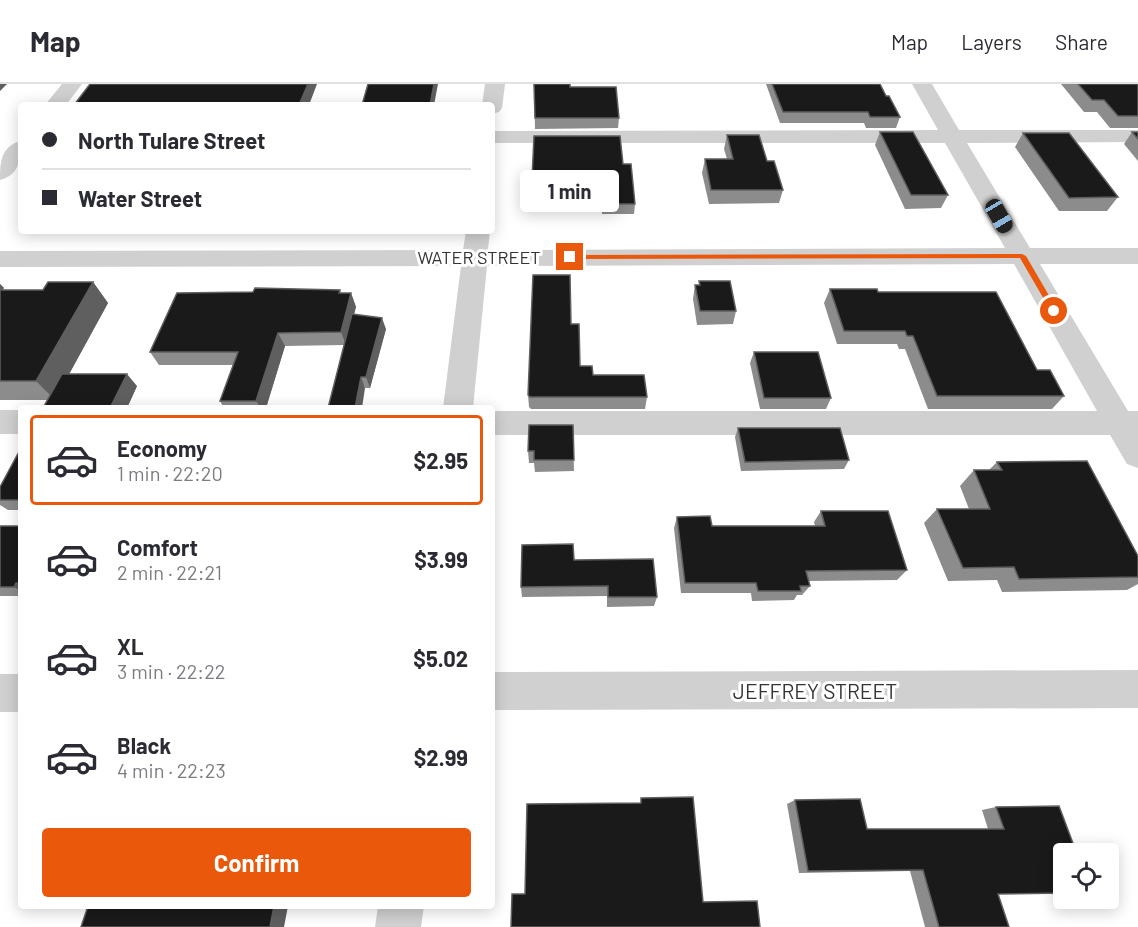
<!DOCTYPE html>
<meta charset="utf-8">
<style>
:root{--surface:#fff;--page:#f2f2f3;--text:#2b2b33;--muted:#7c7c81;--line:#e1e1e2;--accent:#ea580c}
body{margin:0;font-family:Barlow,sans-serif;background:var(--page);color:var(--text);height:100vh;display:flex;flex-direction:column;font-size:22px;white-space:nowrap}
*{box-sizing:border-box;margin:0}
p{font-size:20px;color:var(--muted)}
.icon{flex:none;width:33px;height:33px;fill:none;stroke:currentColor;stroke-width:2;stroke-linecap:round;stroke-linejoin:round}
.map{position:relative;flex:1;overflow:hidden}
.sheet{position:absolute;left:18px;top:321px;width:477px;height:504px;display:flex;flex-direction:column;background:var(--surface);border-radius:6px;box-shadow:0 3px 15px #0003}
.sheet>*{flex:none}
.top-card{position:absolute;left:18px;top:18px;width:477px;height:132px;border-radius:6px;box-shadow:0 3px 15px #0003;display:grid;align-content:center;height:132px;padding:0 24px;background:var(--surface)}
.buttons{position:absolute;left:1053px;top:759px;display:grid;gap:12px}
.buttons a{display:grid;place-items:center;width:66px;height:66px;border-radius:6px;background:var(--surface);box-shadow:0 3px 15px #0003;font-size:30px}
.end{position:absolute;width:27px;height:27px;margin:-14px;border:8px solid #ea580c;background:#fff;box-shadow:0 0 0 3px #fff}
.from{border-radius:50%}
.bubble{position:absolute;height:42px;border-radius:6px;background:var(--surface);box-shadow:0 3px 15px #0003;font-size:20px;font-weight:700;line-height:42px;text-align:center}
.car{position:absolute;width:18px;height:36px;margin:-18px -9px;border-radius:8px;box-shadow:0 0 4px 2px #0007;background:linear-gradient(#222 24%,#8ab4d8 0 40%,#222 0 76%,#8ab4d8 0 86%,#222 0)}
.top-card b{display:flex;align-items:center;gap:21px;height:57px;font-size:22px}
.top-card b+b{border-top:2px solid var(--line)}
.top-card i{width:15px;height:15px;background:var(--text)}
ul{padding:10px 0 0;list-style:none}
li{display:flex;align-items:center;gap:18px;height:90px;margin:0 12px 9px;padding:0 12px;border:3px solid transparent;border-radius:6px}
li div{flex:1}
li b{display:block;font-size:22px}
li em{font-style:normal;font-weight:700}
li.current{border-color:var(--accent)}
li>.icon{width:54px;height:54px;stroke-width:1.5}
.cta{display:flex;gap:12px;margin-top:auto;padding:12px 24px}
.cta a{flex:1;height:69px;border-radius:6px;background:var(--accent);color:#fff;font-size:24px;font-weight:700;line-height:69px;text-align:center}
header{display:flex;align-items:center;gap:36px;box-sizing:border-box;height:84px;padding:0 30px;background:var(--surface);border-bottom:2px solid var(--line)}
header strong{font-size:28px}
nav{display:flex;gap:33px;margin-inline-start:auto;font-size:21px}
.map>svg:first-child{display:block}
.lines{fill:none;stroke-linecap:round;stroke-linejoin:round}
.minor{fill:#d0d0d0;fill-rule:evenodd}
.wall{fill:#8c8c8c}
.shaded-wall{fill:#5f5f5f}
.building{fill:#1a1a1a;stroke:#5f5f5f;stroke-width:1.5}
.route{fill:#ea580c}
.labels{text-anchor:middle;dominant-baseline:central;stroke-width:6;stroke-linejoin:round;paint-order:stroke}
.far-street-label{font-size:18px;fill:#333;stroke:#fff}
.street-label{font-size:21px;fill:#333;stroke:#fff}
</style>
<header>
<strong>Map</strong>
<nav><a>Map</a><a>Layers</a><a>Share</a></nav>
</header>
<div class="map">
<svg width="1138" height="843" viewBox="0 0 1138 843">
<rect width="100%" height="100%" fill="#fff"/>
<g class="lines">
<path class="minor" d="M62,0h20l-16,21h-21z
M485,0h20l-3,24 -3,4 -7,2v-9h-10z
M912,0h20l27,46h179v12l-171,1 63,105h108v16h-98l88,147h10v57l-11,-4 -17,-29h-618v-24h605l-83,-147 -527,2 -14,142h-30l18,-142 -461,1v-16l463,-1 3,-19h24l-2,19 517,-2 -60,-105h-453v-12l446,-1z
M21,57c0,17 -1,34 -21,39 0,-18 1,-34 21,-39z
M0,326h21v24h-21z
M1138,586v38l-646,2v-38z
M0,590h21v38h-21z
M378,822h46l-3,21h-46z"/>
</g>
<path class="wall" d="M534,0l36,3 49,31 -1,10 -83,1z
M766,0h114l6,12 14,21 -4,11h-30l-2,-5h-84z
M1061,0h77v44h-28l-13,-16h-13z
M880,48l68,63 -7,13 -36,1 -30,-64z
M1132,48h6v29l-14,-17z
M1023,49l95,64 -11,14h-48l-44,-64z
M727,51l40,26 16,29 -4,13 -70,1 -7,-31 3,-14h22l-3,-10z
M623,80l12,40 -1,10h-32v-10h-49v-15l-20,1 -1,-10z
M699,197l37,30 -3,13 -36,1 -4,-26 2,-14h4z
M93,198l15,21 -39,71 68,12 -10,22h-84l4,-8h-47v-116l4,4 -2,2h41z
M830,205l48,3 159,78 27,26 -12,13h-124l-23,-60h-6l-2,-5h-60l-13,-41z
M340,206l1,3h10l5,14 -2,7 32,15 -16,59h-5l-21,-43 -59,1 -19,62h-42l-4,-7 13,-36h-74l-9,-13 103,-60z
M571,240l9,42 13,9 54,22 -2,12h-114l-2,-2 -1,-12z
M754,268l77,46 -5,11h-66l-10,-46z
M573,341l1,46 -39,1 -1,-9h-5l-1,-12z
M738,344l111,32 -5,9 -103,2 -6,-34z
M21,364v62h-13l-8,-5v-18z
M997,378l141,94v28l-11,6 -125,2 -5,-12 -49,1 -24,-58 13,-14h32l-9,-23 14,-16h15z
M821,427l86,59 -10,10 -89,1 2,5 -8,9h-5l-3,5 -42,1 -1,-8h-70l-7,-65 3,-11 35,9h103l-1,-4z
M0,442h21v70h-21z
M574,476l83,37 -3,9 -47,1v-11l-85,1 -1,-10z
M795,716l72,29h121l-6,-19 14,-3 63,-1 -61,88 11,33h-84l-15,-56 -111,2 -12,-69z"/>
<path class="shaded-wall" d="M0,0h7l-7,7z
M308,0h9l-8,21h-10z
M434,0h4l-4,21h-4z
M93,198l15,21 -53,97 -19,-19z
M0,200l4,4 -4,5z
M351,209l5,14 -10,38 -5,-13z
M382,234l4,11 -16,59 -4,-11z
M278,249l7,13 -19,62h-5l-5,-7z
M127,290l10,12 -10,22h-17z
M361,293l4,11 -3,20h-7z
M16,499l5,3v5l-7,-4z
M274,822h14l-4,21h-14z"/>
<path class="building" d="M90,0h218l-9,21h-225z
M368,0h66l-4,21h-68z
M534,0h36v3h46l3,31h-84z
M772,0h108l6,12h3l11,21h-30l-2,-5h-85z
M1078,0h60v32h-20l-14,-16h-12z
M880,48h33l35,63h-37z
M1132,48h6v7z
M1023,49h46l49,64 -49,1z
M727,51h32l8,26h7l9,29h-72l-6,-31h28z
M534,52h86l3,28h8l4,40h-32l-1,-10 -49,1v-15h-21z
M533,191h37l1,49h8l1,42h12l1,9h51l3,22h-117l-2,-2z
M699,197h31l6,30h-36l-5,-26h5z
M48,198h45l-57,99h-36v-91h43z
M255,204l85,2 -1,3h12l-10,39 -63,1 -22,68h-36l18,-49h-88l27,-59 76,-1z
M830,205h47l1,3h118l41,78h13l14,26h-127l-24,-60h-6l-2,-5h-61z
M352,230l30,4 -16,59h-5l-6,31h-27z
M754,268h64l13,46h-67z
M62,290h65l-17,34h-67z
M529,341h44l1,35h-40v-9h-6z
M738,344h102l9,32 -104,2z
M21,364v52h-21v-13z
M1087,377l51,95v21l-119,2 -5,-12 -51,1 -26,-59h53l-16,-39h28l-5,-8z
M821,427h67l19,59 -101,1 4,15h-10l1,5h-43l-2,-8h-71l-8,-66 33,-1 2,10h113z
M0,442h21v57h-5l-2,4h-14z
M573,460l1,16 79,-1 4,38h-49v-11l-87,1 1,-42z
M693,713l10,105 54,-1 3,26h-249l1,-33h13l2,-90 114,-1v-5z
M860,715l7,30h137l-8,-22 63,-1 18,48h-13v39l-66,1 11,33h-70l-16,-57 -115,1 -13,-71z
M88,822h186l-4,21h-189z"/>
<path class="route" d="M1022,170l4,2 32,55 -1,2h-5l-32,-55 -450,1 -4,-2 4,-2z"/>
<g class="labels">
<g class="far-street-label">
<text x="479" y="173">WATER STREET</text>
</g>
<g class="street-label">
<text x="815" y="606">JEFFREY STREET</text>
</g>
</g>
</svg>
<div class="buttons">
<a><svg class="icon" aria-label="locate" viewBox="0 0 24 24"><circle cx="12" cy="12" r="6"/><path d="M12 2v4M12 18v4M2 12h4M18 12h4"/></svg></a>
</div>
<i class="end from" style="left:1054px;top:227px"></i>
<i class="end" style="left:570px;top:173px"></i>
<div class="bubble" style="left:520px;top:86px;width:99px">1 min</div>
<i class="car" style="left:999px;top:132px;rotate:150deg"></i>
<div class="top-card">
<b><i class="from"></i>North Tulare Street</b>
<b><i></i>Water Street</b>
</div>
<section class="sheet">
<ul>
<li class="current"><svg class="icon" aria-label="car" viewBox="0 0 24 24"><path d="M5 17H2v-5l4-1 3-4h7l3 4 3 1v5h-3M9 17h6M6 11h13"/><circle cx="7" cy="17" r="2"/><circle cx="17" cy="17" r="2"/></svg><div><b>Economy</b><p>1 min · 22:20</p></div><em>$2.95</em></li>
<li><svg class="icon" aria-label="car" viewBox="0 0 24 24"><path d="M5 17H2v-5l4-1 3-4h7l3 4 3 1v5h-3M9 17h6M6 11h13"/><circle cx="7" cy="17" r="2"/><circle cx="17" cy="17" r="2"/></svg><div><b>Comfort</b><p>2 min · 22:21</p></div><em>$3.99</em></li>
<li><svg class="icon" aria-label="car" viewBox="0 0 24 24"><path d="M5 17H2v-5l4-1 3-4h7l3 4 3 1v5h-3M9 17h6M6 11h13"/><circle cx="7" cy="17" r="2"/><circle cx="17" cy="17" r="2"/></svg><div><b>XL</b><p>3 min · 22:22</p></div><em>$5.02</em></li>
<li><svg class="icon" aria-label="car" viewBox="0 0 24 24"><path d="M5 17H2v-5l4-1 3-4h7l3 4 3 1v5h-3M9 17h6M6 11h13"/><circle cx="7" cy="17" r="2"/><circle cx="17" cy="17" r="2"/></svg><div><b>Black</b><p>4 min · 22:23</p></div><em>$2.99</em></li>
</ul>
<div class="cta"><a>Confirm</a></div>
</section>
</div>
